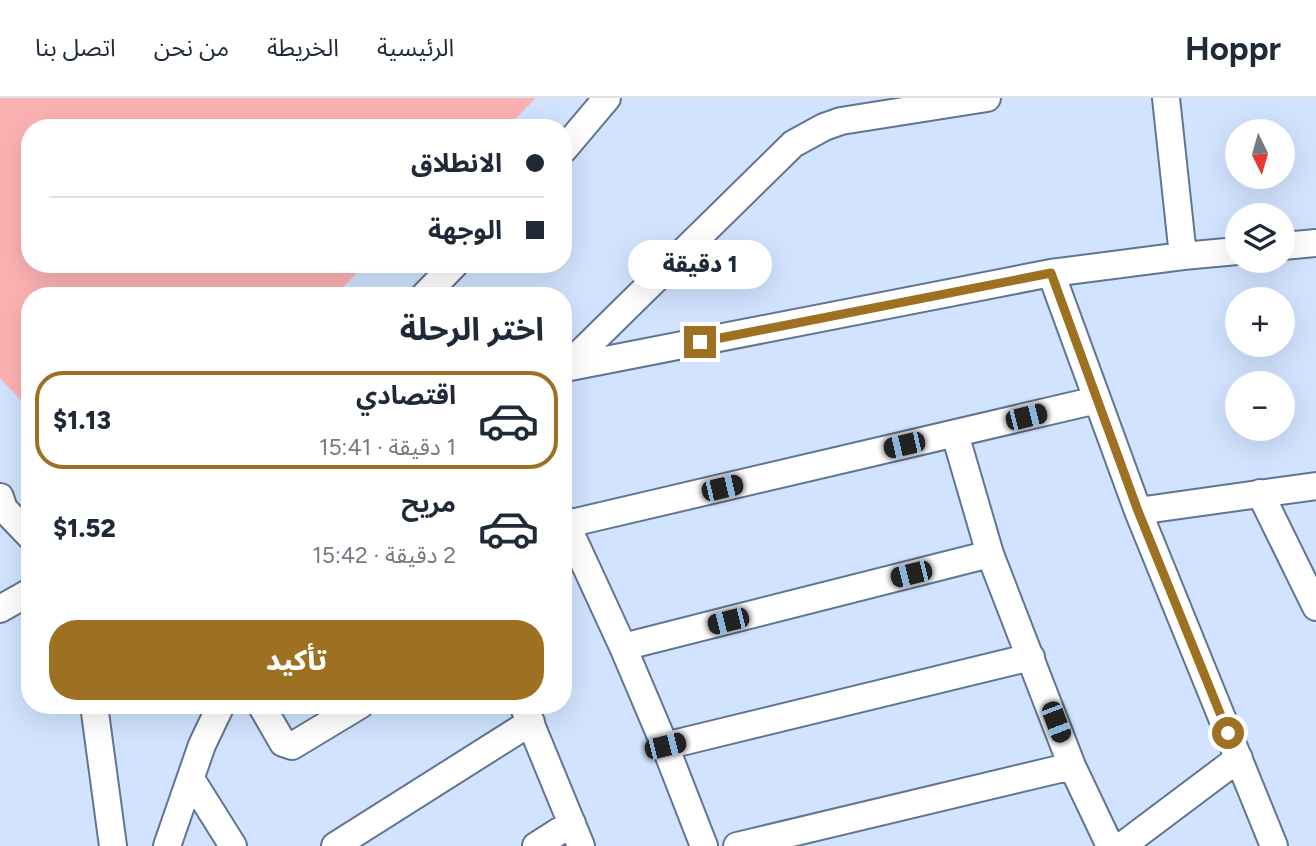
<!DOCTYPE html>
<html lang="ar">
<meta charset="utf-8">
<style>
:root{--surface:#fff;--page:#f6f6f7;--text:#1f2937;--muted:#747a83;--line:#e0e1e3;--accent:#9d7121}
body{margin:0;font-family:Figtree,"Noto Sans Arabic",sans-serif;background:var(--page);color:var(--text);direction:rtl;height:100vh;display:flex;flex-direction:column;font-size:26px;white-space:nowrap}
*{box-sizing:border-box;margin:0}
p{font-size:23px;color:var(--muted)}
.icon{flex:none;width:38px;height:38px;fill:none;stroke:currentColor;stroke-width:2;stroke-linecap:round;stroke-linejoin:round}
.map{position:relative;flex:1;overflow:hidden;direction:ltr}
.panel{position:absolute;left:21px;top:189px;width:551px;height:427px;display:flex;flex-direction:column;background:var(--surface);border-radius:28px;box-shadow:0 7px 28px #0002;direction:rtl}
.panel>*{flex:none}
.top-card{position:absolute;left:21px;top:21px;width:551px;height:154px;border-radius:28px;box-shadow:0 7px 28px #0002;direction:rtl;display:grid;align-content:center;height:154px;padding:0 28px;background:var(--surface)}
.needle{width:46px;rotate:175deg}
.controls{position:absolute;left:1225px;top:21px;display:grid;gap:14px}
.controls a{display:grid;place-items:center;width:70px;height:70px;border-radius:50%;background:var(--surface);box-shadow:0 7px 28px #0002;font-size:35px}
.end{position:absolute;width:32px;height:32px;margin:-16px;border:9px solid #9d7121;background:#fff;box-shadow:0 0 0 4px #fff}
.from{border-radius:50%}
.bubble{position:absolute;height:49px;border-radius:24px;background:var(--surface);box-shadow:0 7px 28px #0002;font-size:23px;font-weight:800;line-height:49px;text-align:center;direction:rtl}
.car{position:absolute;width:21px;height:42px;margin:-21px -10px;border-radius:9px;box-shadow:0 0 5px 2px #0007;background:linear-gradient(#222 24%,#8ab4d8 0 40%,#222 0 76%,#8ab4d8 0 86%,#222 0)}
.top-card b{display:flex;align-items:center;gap:24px;height:66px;font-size:26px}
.top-card b+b{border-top:2px solid var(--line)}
.top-card i{width:18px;height:18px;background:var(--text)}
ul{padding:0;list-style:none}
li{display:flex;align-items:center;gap:21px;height:98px;margin:0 14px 10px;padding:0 14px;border:4px solid transparent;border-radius:28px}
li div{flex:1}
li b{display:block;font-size:26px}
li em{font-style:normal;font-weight:800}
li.selected{border-color:var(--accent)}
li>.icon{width:63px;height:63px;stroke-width:1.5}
h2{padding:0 28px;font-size:32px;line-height:84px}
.button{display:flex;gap:14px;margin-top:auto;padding:14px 28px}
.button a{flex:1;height:80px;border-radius:28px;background:var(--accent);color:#fff;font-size:28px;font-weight:800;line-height:80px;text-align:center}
header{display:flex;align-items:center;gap:42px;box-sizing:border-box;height:98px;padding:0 35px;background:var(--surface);border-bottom:2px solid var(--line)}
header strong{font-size:33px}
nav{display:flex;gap:38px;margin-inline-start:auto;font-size:24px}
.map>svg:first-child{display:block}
.green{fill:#fcb2b3}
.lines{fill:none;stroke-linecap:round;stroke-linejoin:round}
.minor-casing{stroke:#607592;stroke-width:30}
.minor{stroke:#fff;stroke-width:26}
.route{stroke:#9d7121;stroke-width:9}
</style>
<header>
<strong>Hoppr</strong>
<nav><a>الرئيسية</a><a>الخريطة</a><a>من نحن</a><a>اتصل بنا</a></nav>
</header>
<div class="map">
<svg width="1316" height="748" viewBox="0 0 1316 748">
<rect width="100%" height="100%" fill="#d1e3fe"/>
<path class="green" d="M0,0h536l-30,30h-476v136h336l-32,32h-304v114l-30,-32z"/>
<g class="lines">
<g class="minor-casing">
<path id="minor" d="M1166,0l17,158
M564,51l43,-51
M1283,148l33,-3
M1051,175l87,238 136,335
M424,198l31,-32
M565,270l486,-95 132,-17 54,-5
M564,271l229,-225 31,-17 17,-6 146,-23
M955,336l35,120 82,212 38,80
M1260,395l56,114
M0,399l4,12 26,27
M1138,413l178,-25
M564,421l59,128 42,99 39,100
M567,426l530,-124
M0,511l30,-17
M623,549l367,-93
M94,607l19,141
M261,607l22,38 9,3 68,-41
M523,607l58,141
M665,648l366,-89
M191,681l42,67
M167,748l35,-101 19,-40
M335,748l196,-124
M536,748l36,-23
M737,748l335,-80
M1122,748l117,-88"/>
</g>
<use href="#minor" class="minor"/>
</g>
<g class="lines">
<path class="route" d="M700,244l351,-69 87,238 90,222"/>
</g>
</svg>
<div class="controls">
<a><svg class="needle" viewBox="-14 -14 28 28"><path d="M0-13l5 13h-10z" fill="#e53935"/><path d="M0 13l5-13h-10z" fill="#747a83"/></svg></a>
<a><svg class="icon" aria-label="layers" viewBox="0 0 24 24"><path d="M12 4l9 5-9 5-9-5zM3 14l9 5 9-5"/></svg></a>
<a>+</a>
<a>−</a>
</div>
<i class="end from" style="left:1228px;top:635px"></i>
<i class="end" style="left:700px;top:244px"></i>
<div class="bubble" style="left:628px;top:142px;width:144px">1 دقيقة</div>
<i class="car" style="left:1026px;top:319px;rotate:76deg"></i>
<i class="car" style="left:904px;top:347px;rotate:257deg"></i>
<i class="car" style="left:722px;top:390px;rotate:77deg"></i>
<i class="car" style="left:911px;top:476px;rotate:256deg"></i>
<i class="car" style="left:728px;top:523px;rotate:256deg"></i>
<i class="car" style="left:1056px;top:624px;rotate:159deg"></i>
<i class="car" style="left:665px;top:648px;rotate:76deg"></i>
<div class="top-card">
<b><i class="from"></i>الانطلاق</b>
<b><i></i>الوجهة</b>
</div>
<section class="panel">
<h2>اختر الرحلة</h2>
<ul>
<li class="selected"><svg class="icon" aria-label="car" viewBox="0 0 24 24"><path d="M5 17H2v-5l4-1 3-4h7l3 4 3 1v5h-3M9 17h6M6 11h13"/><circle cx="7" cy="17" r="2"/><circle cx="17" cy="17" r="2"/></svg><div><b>اقتصادي</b><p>1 دقيقة · 15:41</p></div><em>$1.13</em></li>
<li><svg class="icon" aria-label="car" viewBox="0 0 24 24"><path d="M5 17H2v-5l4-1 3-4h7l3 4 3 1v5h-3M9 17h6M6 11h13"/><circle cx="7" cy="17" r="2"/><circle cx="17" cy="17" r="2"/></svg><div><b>مريح</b><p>2 دقيقة · 15:42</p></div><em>$1.52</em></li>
</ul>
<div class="button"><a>تأكيد</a></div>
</section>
</div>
